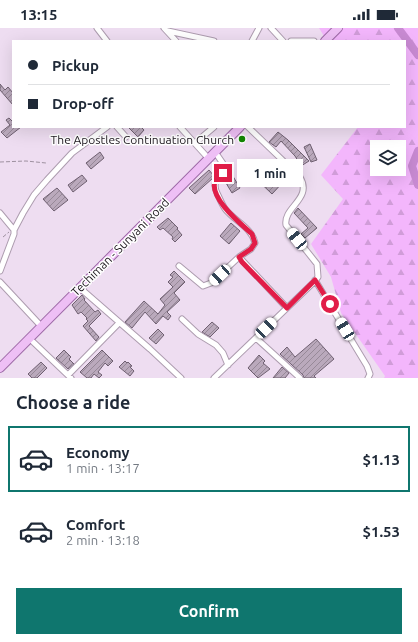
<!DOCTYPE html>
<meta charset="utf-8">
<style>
:root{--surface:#fff;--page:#f6f6f7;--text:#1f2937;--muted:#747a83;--line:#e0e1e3;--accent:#0f766e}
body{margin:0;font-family:Ubuntu,sans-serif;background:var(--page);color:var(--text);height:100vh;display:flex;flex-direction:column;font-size:15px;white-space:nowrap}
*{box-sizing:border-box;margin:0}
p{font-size:13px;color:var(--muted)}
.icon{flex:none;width:22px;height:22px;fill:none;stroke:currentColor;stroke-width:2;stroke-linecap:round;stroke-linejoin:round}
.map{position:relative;height:350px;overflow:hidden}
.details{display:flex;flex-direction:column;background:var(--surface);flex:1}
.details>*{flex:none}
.banner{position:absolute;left:12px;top:12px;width:394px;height:88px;border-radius:0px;box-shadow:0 4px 16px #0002;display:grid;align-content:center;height:88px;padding:0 16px;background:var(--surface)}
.controls{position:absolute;left:370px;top:112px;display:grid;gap:8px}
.controls a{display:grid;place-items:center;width:36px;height:36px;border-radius:0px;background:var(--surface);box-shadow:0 4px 16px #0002;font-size:20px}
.end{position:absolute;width:18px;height:18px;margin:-9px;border:5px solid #e11d48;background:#fff;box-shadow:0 0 0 2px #fff}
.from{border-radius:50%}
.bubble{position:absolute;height:28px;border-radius:0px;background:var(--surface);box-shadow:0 4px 16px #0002;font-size:13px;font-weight:700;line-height:28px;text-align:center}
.car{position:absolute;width:12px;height:24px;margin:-12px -6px;border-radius:5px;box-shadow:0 0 3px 1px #0007;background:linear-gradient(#fff 24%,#345 0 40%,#fff 0 76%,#345 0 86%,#fff 0)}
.banner b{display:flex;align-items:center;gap:14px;height:38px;font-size:15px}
.banner b+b{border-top:1px solid var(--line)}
.banner i{width:10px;height:10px;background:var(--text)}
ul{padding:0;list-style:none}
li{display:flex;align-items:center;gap:12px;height:66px;margin:0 8px 6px;padding:0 8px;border:2px solid transparent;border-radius:0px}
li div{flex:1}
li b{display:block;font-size:15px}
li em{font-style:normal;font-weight:700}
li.current{border-color:var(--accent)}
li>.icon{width:36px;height:36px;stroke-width:1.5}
h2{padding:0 16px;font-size:18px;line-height:48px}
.primary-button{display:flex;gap:8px;margin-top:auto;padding:8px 16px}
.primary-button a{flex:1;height:46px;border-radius:0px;background:var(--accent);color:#fff;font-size:16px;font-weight:700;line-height:46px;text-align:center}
.status{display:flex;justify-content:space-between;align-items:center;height:28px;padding:0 20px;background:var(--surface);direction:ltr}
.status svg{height:11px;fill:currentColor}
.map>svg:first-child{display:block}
.forest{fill:url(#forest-firs);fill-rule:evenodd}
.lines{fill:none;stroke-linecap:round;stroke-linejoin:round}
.river{stroke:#c88ad2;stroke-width:8}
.building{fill:url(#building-hatch);stroke:#6f6071}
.street-casing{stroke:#ad9caf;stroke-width:7}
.primary-casing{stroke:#9e6aa7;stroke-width:10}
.path{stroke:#9e91a0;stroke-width:1;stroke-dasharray:4 2;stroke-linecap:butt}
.street{stroke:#fff;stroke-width:5}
.primary{stroke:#eebff5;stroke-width:8}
.route{stroke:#e11d48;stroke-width:5}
.poi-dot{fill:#128602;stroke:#fff;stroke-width:1.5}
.labels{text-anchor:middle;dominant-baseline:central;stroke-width:3;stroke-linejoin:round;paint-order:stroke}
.poi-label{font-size:12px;fill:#1f1920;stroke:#fff;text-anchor:end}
.street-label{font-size:12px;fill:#1f1920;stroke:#fff}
</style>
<div class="status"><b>13:15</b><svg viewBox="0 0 49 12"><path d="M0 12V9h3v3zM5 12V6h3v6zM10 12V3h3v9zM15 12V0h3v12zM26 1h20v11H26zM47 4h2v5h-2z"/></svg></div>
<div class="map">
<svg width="418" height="350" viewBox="0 0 418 350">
<defs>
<pattern id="forest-firs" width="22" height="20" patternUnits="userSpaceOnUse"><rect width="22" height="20" fill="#f3b6fc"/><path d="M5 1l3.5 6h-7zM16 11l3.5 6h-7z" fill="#d09cd8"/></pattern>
<pattern id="building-hatch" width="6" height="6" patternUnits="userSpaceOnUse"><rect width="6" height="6" fill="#baa9bc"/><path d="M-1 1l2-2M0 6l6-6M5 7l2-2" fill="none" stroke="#978998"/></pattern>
</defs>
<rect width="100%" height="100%" fill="#eeddf1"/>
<path class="forest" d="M319,0h99v350h-34l1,-2 -44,-63 -10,-36 -20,-33 32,-45 -22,-24 37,-48h47v-86h-78zM377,119h22v22h-22z"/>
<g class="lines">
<path class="river" d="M398,0l20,27
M418,123l-6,15 6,19"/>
</g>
<path class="building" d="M0,56l5,6 3,-3 5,6v12l-13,-15z
M9,90l4,4v5h8l-14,11 -6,-6 9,-7 -4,-5z
M128,99h13l3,3 -6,7z
M278,104l10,8 21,21 -8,5 -6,-10 -14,-15 -5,6 -7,-5z
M310,116l7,16 -6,2 -7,-15z
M100,124l4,6 -13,11 -5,-6z
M263,132l21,21 -12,13 -22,-21z
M209,142l5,6 -1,2 -18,16 -6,-6z
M231,145l9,15 -8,5 -9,-15z
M82,147l5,6 -14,11 -5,-7z
M57,160l11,12 -14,11 -11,-12z
M298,180l19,20 -12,10 -4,-4 7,-6 -14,-15z
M168,190l10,10 -1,1 5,6 -7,7 -3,-3 1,-2 -10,-9 -3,2 -3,-3z
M231,195l9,8 -11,13 -9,-8z
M174,243l11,11 -11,11 6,7 -13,12 4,4 -3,4 -5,-4 -7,8 -11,-12 -13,16 -7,-6 19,-21 14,13 7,-9 -5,-6 13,-12 -5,-5 5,-5 -3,-2z
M82,267l3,4 -1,1 11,12 3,-2 3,4 -12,12 10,11 -3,4 -13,-15 5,-5 -2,-2 1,-1 -6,-6 -3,2 -6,-9z
M212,294l7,6 -9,9 -8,-5z
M158,301l6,6 -8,9 -7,-6z
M316,311l18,20 -20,17 2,2h-12l-1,-3 -23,-21 7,-7 8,10z
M64,322l7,7 -2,2 5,5 -6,5 -12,-11z
M102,322l11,11 -5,5 -3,-3 -7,9 4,3 -3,3 -5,-4 -3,4h-4l-7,-6z
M259,327l6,6 -2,2 7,6 -12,9 -10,-10z
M125,333l2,2 1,-1 4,4 -2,1 4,4 -4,5 -11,-9z
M41,334l6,6 -10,10h-5l-4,-4z
M282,339l7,6 -4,5h-12z"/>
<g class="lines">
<g class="street-casing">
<path id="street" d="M97,0l10,13
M164,0l12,13
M271,0l12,13
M168,3l46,10
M252,13l7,-13
M291,13h23
M117,99l9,10
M180,99l29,32
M195,115l19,-16
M0,185l14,17
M239,229l48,51
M179,238l24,20 8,-3 28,-26 12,-8 4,-6c-3,-15 -20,-22 -29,-33 -4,-5 -6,-11 -9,-17 -2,-4 -3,-7 -1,-12 1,-5 7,-7 9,-12l-1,-4 -9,-13
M0,243l14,-37v-4l9,-17 11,-18 13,-15 25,-27 35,-26
M315,252l52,86 3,8 -2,4
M0,254l41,44
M80,260l70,61 31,29
M182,291l16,15 18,11 7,8 5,12
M29,310l42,40
M256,310l44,40
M68,347l51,-52
M214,350l100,-96 4,-5 -1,-13 -31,-39c-3,-18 27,-26 14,-48l-52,-50"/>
</g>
<g class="primary-casing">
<path id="primary" d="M325,13l13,-13
M0,340l240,-241"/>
</g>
<path class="path" d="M0,134l26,-1 20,2
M3,209l6,-5"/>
<use href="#street" class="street"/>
<use href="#primary" class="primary"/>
</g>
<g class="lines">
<path class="route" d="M223,145c-2,2 -5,4 -7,6 -10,17 26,46 36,55l3,9 -4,6 -12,8 3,5 45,46 28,-28 15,24"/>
</g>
<circle class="poi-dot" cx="242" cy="111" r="4"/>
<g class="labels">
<g class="poi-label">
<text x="234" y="111">The Apostles Continuation Church</text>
</g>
<g class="street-label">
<text transform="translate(120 219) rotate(-45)">Techiman - Sunyani Road</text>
</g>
</g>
</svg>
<div class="controls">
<a><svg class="icon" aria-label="layers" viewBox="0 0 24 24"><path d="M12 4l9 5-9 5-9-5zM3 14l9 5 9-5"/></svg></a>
</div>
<i class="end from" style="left:330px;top:276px"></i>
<i class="end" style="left:223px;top:145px"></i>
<div class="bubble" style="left:237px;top:131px;width:66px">1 min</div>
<i class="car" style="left:297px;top:211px;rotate:321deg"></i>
<i class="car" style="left:220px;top:247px;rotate:227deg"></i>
<i class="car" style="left:266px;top:300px;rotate:46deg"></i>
<i class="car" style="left:345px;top:301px;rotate:329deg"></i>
<div class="banner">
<b><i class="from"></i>Pickup</b>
<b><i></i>Drop-off</b>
</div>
</div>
<section class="details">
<h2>Choose a ride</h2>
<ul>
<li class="current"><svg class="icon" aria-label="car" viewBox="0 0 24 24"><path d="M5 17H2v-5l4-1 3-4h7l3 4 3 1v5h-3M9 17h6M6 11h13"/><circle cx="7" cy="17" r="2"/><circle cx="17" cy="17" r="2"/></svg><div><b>Economy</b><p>1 min · 13:17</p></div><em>$1.13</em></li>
<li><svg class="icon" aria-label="car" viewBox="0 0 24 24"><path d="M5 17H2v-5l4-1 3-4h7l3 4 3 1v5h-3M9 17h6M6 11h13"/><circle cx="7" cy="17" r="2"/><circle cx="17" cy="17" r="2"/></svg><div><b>Comfort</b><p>2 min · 13:18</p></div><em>$1.53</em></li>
</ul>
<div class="primary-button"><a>Confirm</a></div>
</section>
